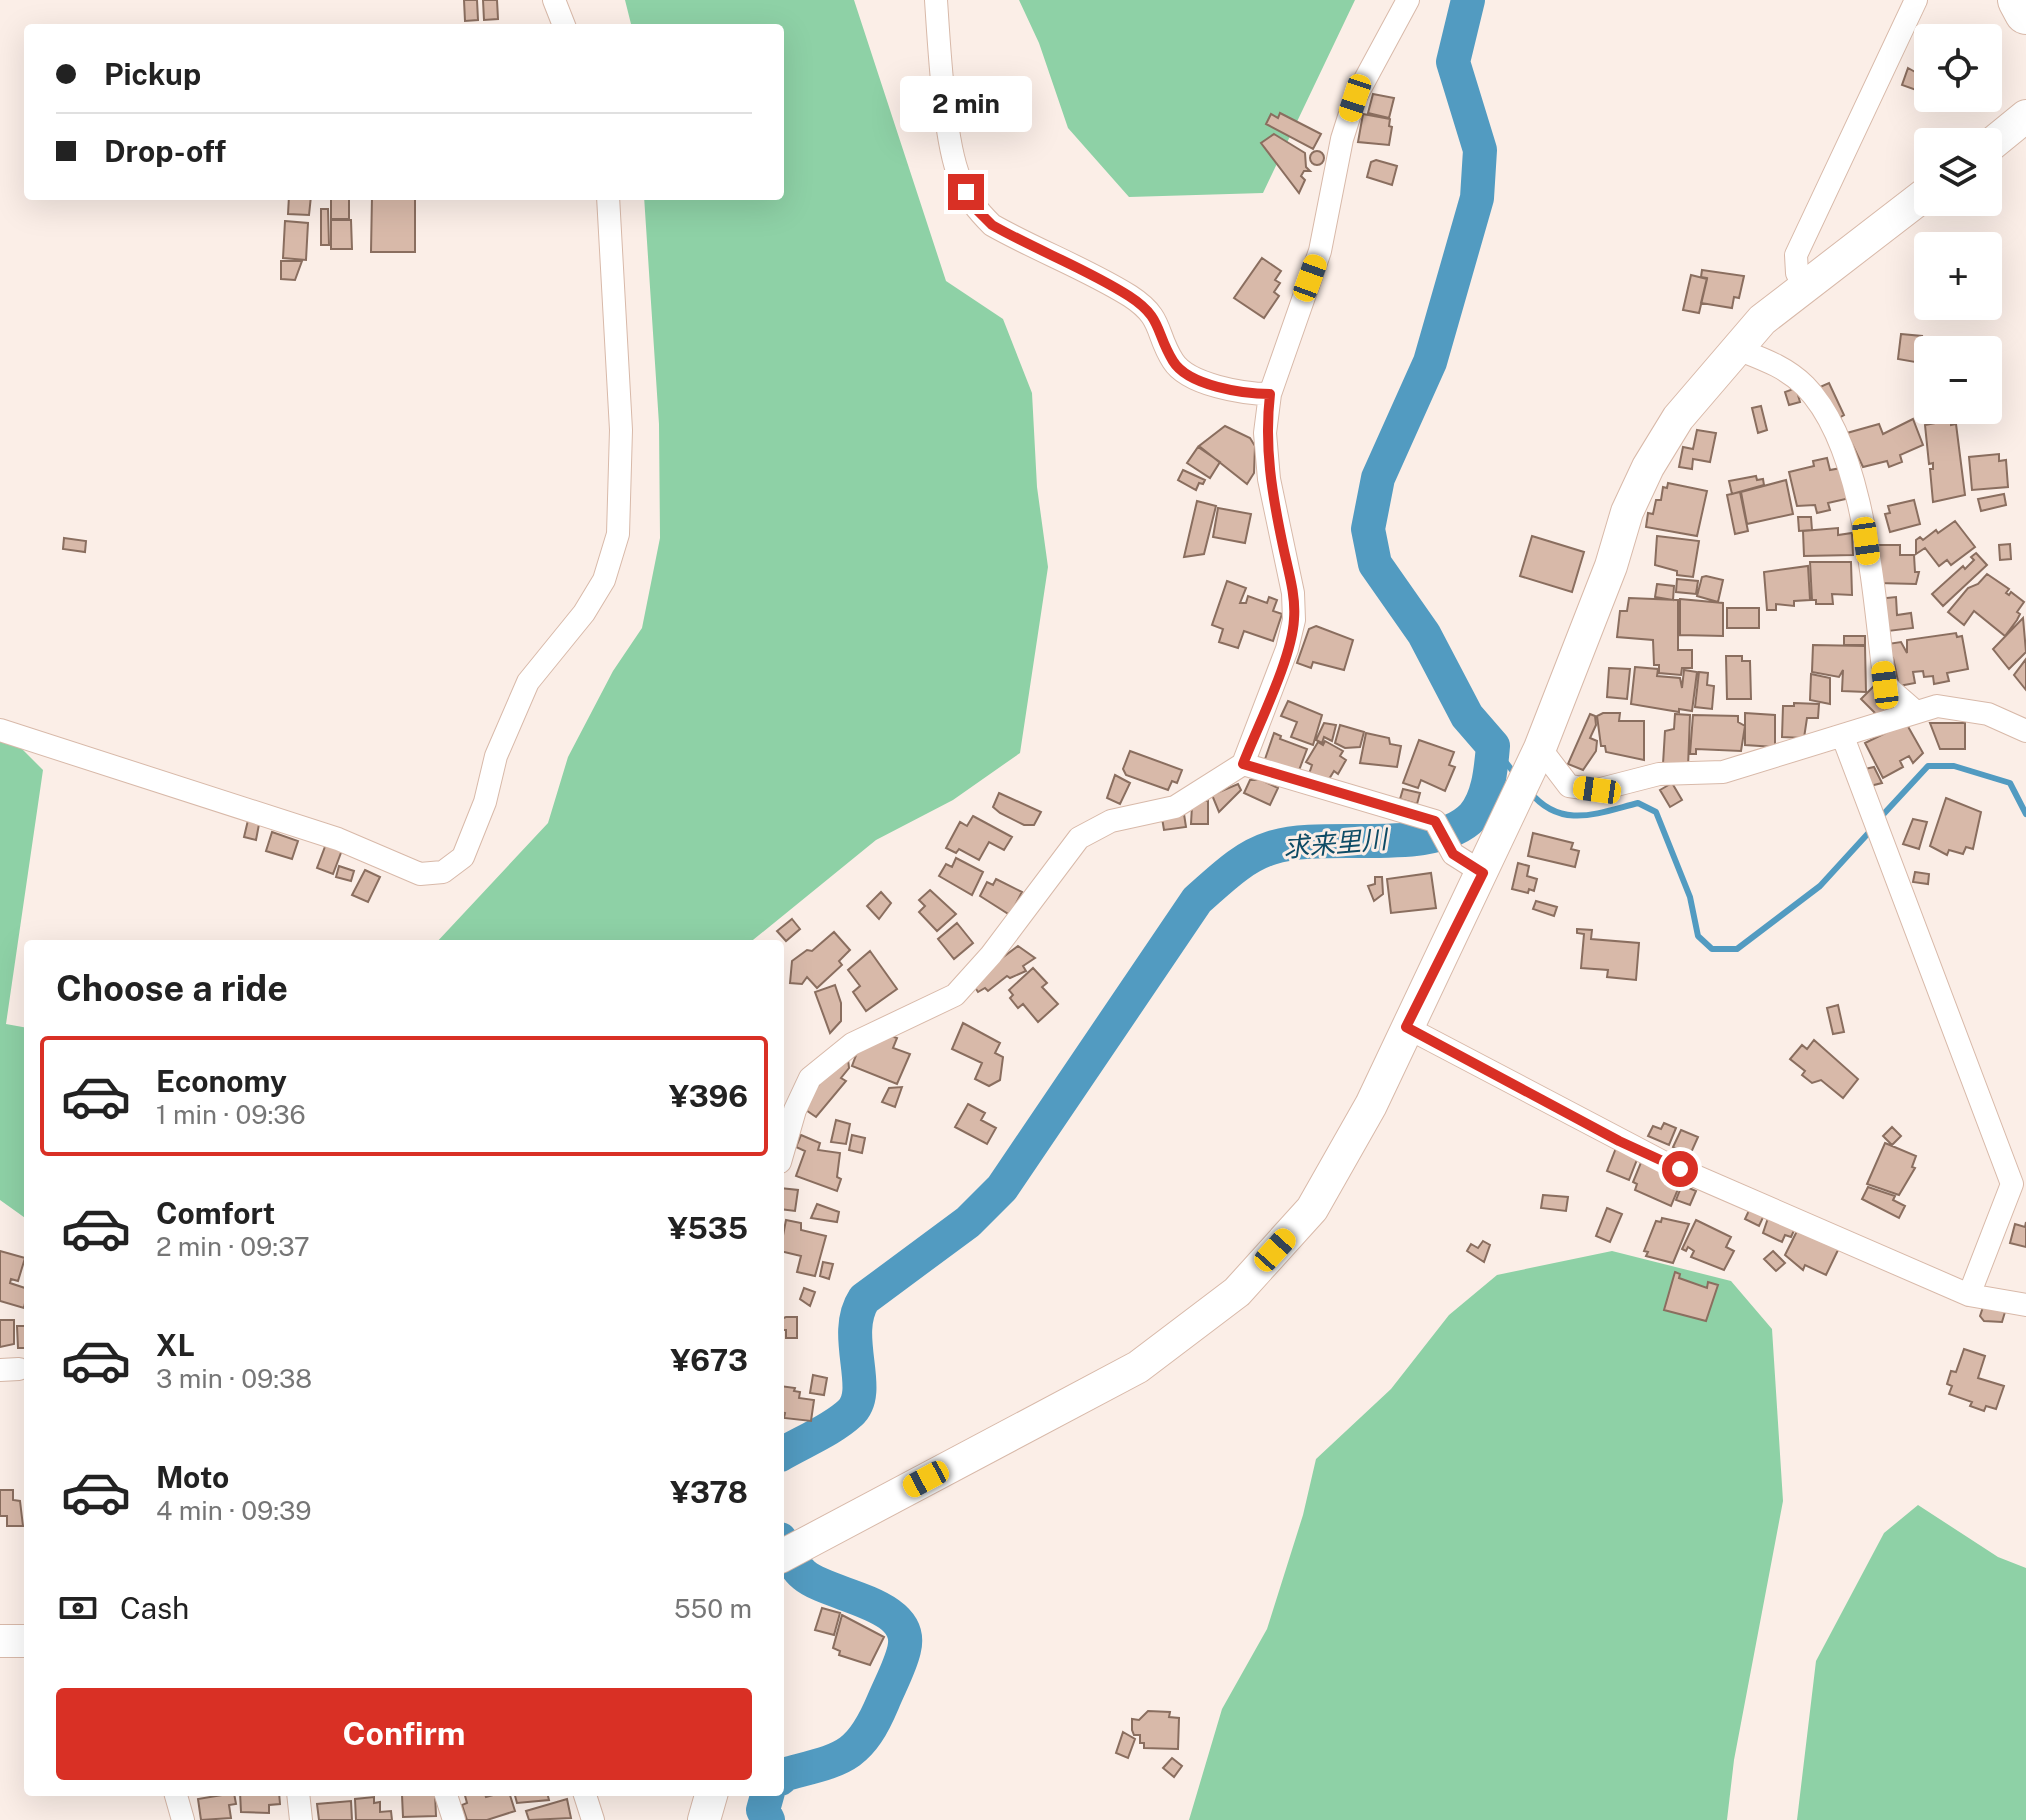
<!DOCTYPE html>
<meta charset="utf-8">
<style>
:root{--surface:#fff;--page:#f6f6f6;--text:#222;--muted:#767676;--line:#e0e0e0;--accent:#d93025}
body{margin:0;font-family:"Public Sans","Noto Sans JP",sans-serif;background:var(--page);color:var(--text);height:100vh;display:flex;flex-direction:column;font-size:30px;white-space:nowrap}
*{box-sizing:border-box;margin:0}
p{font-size:26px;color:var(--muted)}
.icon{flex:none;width:44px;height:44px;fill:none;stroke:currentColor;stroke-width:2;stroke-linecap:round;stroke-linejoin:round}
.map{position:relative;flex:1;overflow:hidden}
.details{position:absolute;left:24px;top:940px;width:760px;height:856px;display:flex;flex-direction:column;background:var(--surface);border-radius:8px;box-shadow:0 8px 32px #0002}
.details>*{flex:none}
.hud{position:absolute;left:24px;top:24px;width:760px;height:176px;border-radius:8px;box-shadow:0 8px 32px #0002;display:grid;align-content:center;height:176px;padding:0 32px;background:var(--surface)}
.buttons{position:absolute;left:1914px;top:24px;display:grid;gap:16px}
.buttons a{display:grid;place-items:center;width:88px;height:88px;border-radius:8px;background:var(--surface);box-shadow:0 8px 32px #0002;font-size:40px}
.end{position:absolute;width:36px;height:36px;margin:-18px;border:10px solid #d93025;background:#fff;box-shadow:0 0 0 4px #fff}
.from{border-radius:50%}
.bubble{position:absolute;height:56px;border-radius:8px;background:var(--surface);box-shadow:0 8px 32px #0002;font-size:26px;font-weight:700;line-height:56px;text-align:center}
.car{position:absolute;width:24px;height:48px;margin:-24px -12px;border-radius:10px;box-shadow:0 0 6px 2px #0007;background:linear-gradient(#f5c518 24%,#345 0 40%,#f5c518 0 76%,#345 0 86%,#f5c518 0)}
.hud b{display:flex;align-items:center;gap:28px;height:76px;font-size:30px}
.hud b+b{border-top:2px solid var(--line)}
.hud i{width:20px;height:20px;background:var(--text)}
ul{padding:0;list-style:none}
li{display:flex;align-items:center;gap:24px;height:120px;margin:0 16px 12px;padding:0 16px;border:4px solid transparent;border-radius:8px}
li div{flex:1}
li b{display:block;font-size:30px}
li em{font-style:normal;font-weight:700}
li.selected{border-color:var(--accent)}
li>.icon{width:72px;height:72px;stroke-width:1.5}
h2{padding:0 32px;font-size:36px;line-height:96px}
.pay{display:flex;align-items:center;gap:20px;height:88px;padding:0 32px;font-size:30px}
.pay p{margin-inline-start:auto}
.cta{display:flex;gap:16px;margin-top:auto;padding:16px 32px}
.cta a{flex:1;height:92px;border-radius:8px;background:var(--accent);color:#fff;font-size:32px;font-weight:700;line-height:92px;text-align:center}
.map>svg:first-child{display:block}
.forest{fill:#8ed1a6}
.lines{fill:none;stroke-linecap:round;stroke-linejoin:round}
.stream{stroke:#529bc1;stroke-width:6}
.river{stroke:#529bc1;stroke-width:34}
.building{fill:#d8b9a9;stroke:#8a6e5f;stroke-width:2}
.street-casing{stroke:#d8b9a9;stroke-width:24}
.secondary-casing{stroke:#d8b9a9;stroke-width:34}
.highway-casing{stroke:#d8b9a9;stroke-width:44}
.street{stroke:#fff;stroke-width:22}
.secondary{stroke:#fff;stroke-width:32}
.highway{stroke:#fff;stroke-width:42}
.route{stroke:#d93025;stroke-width:10}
.labels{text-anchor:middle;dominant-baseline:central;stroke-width:6;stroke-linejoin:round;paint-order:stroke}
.water-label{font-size:26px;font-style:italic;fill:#0e4b65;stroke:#fbeee7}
</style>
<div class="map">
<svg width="2026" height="1820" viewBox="0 0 2026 1820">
<rect width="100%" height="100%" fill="#fbeee7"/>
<path class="forest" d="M625,0h229l92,281 57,38 29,74 5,94 11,80 -28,186 -67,47 -77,40 -128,104h-313l113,-121 20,-66 45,-86 29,-43 18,-90 -1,-114 -15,-228h136v-168h-148z
M1019,0h336l-92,193 -134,4 -61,-69 -29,-85z
M0,727l43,43 -37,254 22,4v192l-28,-20z
M1612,1251l119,30 41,48 11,172 -49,259 -7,60h-538l33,-111 45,-80 36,-114 13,-56 75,-70 58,-74 48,-40z
M1918,1505l80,52 28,11v252h-229l19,-159 68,-128z"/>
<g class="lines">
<path class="stream" d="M1493,746l22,28
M1530,792c31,38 68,21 108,11l18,9 34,85 8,39 14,13h25l83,-63 53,-58
M1879,819l49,-53h26l56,17 16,31"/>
<path class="river" d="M780,1455c22,-13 52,-25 70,-42 25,-22 -10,-77 14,-114l104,-77 34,-34 195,-288c23,-20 45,-43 74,-52 55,-18 163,10 202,-32 16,-18 18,-48 20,-70l-26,-30 -43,-82 -49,-70 -7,-35 10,-51 52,-116 47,-164 3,-48 -27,-88 15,-62
M780,1539c7,11 14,28 24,36 26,22 112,27 100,75 -4,17 -14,35 -21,52 -24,57 -41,57 -97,72l-6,5
M768,1792l-5,18 5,10"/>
</g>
<path class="building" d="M464,0h13l1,20 -13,1z
M483,0h14l1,19 -14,1z
M1908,68l16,9 -5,14 -17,-6z
M1373,94l21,4 -5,20 -21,-5z
M1280,113l41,21 -8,15 -47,-25 5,-10 7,4z
M1363,114l27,5 -1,7 3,1 -3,18 -31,-3z
M1274,134l31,19 1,14 4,4h-6l-3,5 4,4 -6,13 -38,-50z
M1310 158a7 7 0 1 1 14 0a7 7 0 1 1-14 0Z
M1376,160l21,6 -5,19 -25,-8 4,-15z
M289,196h22l-2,19 -21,-1z
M331,196h18v23h-18z
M372,196h43v56h-44z
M321,209h7l1,36h-8z
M331,220h20l1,29h-21z
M285,221l23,2 -2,37 -23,-2z
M1262,258l19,13 -6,9 5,3 -6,9 5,4 -15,22 -30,-20z
M281,261h21l-7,19 -14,-1z
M1702,270l42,6 -5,22 -5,-1 -2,11 -31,-5 6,-25 -6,-1z
M1691,275l16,4 -8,34 -16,-3z
M1901,334l21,2 -1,6 30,3v5h-23v33h-3l2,-19 -29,-5z
M1829,383l15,32 -9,5 -15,-33z
M1796,388l4,14 -11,3 -4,-13z
M1761,406l6,24 -9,3 -6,-25z
M1913,419l10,26 -23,10 2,7 -13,5 -2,-6 -24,6 -16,-34 32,-9 4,10z
M1951,420v5l5,-1 9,71 -32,7 -3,-33h3v-6l-4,1 -4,-39z
M1225,426l25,12 5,8 -1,27 -7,11 -48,-38z
M1697,430l19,3 -6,29 -17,-3 -1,10 -13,-2 4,-20 10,2z
M1198,447l22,15 -10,16 -23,-15z
M1999,454v7l7,-1 2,27 -36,3 -3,-33z
M1827,458l3,12 16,-3 4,31 -22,5 2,7 -13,3 -2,-8 -18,1 -8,-34 25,-6 -1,-5z
M1183,470l22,10 -2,4 -4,-1 -3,7 -18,-10z
M1756,476l1,4 6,-1 1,6 -32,9 -3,-13z
M1786,480l7,34 -46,10 -6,-32z
M1668,483l39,8 -10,45 -51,-9 2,-14 5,1 3,-14h5l2,-13 4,1z
M1740,492l8,39 -13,3 -8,-39z
M2004,494l2,11 -25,6 -3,-12z
M1914,500l6,24 -30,8 -5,-18 5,-1 -2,-7z
M1197,501l19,5 -12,48 -20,3z
M1218,508l33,6 -6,29 -32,-6z
M1798,517h13l1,13 -13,1z
M1955,521l20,26 -24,18 -4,-5 -8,6 -14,-18 -9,6v-14l4,-3 3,3 13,-10 2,3z
M1838,528v7l14,-2 1,22 -49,1 -1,-25z
M1532,536l52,16 -12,40 -52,-16z
M1657,536l42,5 -6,36 -16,-2v-4l-22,-6z
M64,538l22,3 -1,11 -22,-3z
M2010,544l1,15 -11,1 -1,-15z
M1874,545h26v10h14l1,17h4l-3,12 -38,-1z
M1976,553l11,12 -44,41 -11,-12 31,-28 2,3 9,-9 -3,-3z
M1810,562h41l1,33 -20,-1 1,10h-17v-4h-4z
M1808,566l2,34 -16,1v5l-18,-2v6h-9l-3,-38z
M1987,574l22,15 -3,4 3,2 2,-3 13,10 -7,10 3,2 -3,6 -12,16 -31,-25 -10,14 -16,-13 20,-24 10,-4z
M1706,576l17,4 -5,22 -21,-6 5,-19z
M1677,579l21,2 -2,13 -20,-2z
M1227,581l19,7 -6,15h6l2,-7 19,7 2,-6 8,3 -4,11 9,3 -9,27 -29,-10 -6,17 -19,-6 4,-13 -11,-4z
M1657,584l17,2 -1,14 -18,-3z
M1896,597l1,18 14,-2 2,15 -33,4 -3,-33z
M1629,598l49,2v50h14v18h-10l-1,7 -22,-2v-8h-5l-1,-25 -36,-3 3,-26h7z
M1680,599l43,4v33l-43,-1z
M1727,608h32v20h-32z
M2023,618l3,34 -17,17 -16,-20z
M1316,626l37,14 -9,30 -31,-8 -2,6 -14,-5 12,-34z
M1956,633l1,4 5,-1 6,33 -21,4 2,8 -15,3 -1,-8 -9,1 -1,-6 -10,1 2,11 -16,3 -6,-28 -9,2 -3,-15 20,-3 6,11v-13z
M1844,636h21v9h-21z
M1813,645l52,1 1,46 -24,-1 1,-21 -4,7 -27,-5z
M1726,656h16v5h8l1,38h-24z
M2026,659v31l-12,-15z
M1635,667l23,2 -1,7 23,2 2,10 2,-18 13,2 -5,39 -13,-2v3l-48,-8z
M1609,668l21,1 -3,30 -20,-2z
M1699,672l9,1 -1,12 7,1 -2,23 -17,-2z
M1811,674l19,4v26l-20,-4z
M1876,684l23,22 -20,11 -18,-18z
M1288,701l34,14 -9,30 -22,-8 6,-15 -16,-6z
M1794,703l25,1 -1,14h-11l-3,20 -22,-1 1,-31h11z
M1603,713h17l-1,8h25v39l-38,-8 -1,-6h-4l-4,-30z
M1745,713l30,2v32l-30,-2z
M1590,714l5,2 1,9 -6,13 7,3 -1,10 -13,19 -15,-6z
M1675,714l15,1 -2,52 -25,-3 2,-33 9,-2z
M1693,715l45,1v6l7,4 -4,25 -45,-2v5h-6z
M1324,723l12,2 -4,16 -8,-4 -2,6 -6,-3z
M1906,723l17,30 -10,10 -4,-7 -9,5 3,6 -20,11 -18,-35z
M1930,723h35v26h-25z
M1340,725l24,7 -4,15 -15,1 -10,-5z
M1274,733l7,3 -1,3 27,10 -9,24 -34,-11z
M1366,733l23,5 1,6 11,2 -4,21 -37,-4z
M1419,740l35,12 -5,13 6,2 -10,24 -24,-11 -3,8 -15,-5z
M1325,741l18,10 -3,5 6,4 -8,14 -4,-3 -5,8 -20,-5 3,-9 -6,-3 12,-20 5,3z
M1130,751l52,19 -5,13 -5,-2 -4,9 -42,-15 -3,-6z
M1874,767l8,16 -12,3 -5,-17z
M1115,775l15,8 -10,21 -13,-6z
M1250,780h11l17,8 -8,17 -26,-12z
M1672,783l10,17 -12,7 -10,-17z
M1238,784l3,6 -22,22 -7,-17z
M1403,789l17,4 -3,11 -17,-5z
M999,793l42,19 -7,13h-10l-24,-12 -7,-6z
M1946,798l35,14 -8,37 -7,-2 -3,7 -14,-4 -2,5 -17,-9z
M1198,801h10v23h-17l1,-18z
M1184,814l2,13 -22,3 -2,-12z
M249,816l11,3 -4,21 -12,-3z
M973,816l39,21 -8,13 -15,-8 -10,18 -20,-11 -3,4 -10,-5 14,-26 7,4z
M1913,819l14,3 -8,27 -16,-5z
M272,832l26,9 -6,18 -26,-8z
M1533,833l40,10 -2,6 8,2 -4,16 -47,-11z
M326,844l16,6 -9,24 -16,-6z
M956,858l27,14 -11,23 -33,-19 7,-12 6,3z
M1518,863l11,3 -2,10 10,3 -3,12 -5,-2 -1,4 -16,-4z
M339,866l15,5 -3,10 -15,-4z
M365,870l15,7 -12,25 -16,-7z
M1915,872l14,2 -1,10 -15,-2z
M1431,873l5,35 -45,5 -4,-34z
M1375,877h7l1,17 -9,7 -6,-15 7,-2z
M996,879l26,13 -12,23 -30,-19 7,-14 6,3z
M930,890l26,24 -19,17 -18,-19 6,-6 -6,-6z
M881,892l10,11 -12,16 -12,-13z
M1536,901l21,6 -3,9 -21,-7z
M792,919l8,10 -14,12 -9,-10z
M957,923l16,20 -19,16 -16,-20z
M1577,929l15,1 -1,9 48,4 -3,37 -29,-3 1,-7 -27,-2 3,-34 -7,-1z
M834,932l16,18 -11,11 3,4 -25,23 -10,-11 -5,7 -12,-1 2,-22 15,-11 5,1z
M1018,946l17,12 -12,8 3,5 -16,7 -3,-2 -19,15 -3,-3 -7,4 -7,-11z
M870,951l27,38 -31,22 -13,-19 7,-6 -12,-16z
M1033,968l14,15 -5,4 16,17 -20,18 -15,-18 -5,4 -8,-10 3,-3 -4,-5z
M835,985l6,18v18l-11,12 -15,-41z
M1838,1005l6,27 -11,2 -6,-26z
M963,1023l37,20 -5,10 8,4 -3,23 -11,6 -14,-7 7,-16 -30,-14z
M891,1036l6,2 -4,10 17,6 -13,30 -45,-18 9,-24z
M1814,1040l44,39 -15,19 -22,-18 -9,3 -10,-8 3,-4 -15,-12 12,-14 5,4z
M840,1054l8,5 1,9 -8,10 5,3 -30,36 -13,-9z
M902,1087l-7,20 -13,-5 7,-14z
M968,1104l17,9 -4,7 15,8 -9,16 -32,-17z
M836,1120l14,4 -4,20 -15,-2z
M1664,1123l12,5 -7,17 -21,-9 5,-10 8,3z
M1892,1127l9,9 -9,9 -9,-9z
M1681,1130l17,7 -8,18 -17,-8z
M801,1135l19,8 -2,7 22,3 -3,24 4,2 -4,12 -41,-15 9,-25 -9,-4z
M852,1135l13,3 -3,15 -13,-3z
M1885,1143l31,13 -4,11 3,1 -16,27 -32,-11z
M1616,1148l22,9 -9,23 -22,-9z
M1642,1160l41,17 -12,29 -36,-16 2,-6 -4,-2z
M1682,1185l14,6 -6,14 -14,-5z
M1868,1187l27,9 -2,4 12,6 -6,12 -37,-19z
M780,1188l18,2 -3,21 -15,-2z
M1543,1195l25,2 -2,14 -25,-3z
M817,1204l22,8 -2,10 -26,-4z
M1752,1204l14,7 -7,15 -14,-7z
M1607,1208l15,6 -12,28 -14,-6z
M1770,1212l27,12 -6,13 -6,-2 -3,7 -19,-9z
M1662,1218l27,6 -16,39 -27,-7 2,-4 -4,-1 12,-30 5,1z
M786,1220l15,3v7l25,6 -11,40 -18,-4 4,-16 -21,-5z
M1696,1220l35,17 -5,10 8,4 -10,19 -33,-13 3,-6 -6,-4 -2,4 -4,-2z
M2026,1222v25l-16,-4 5,-19 10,3z
M1800,1225l38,25 -12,25 -21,-10 -2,5 -18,-15z
M1483,1241l7,4 -6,17 -17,-11 4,-7 7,4z
M0,1251l25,7 -7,23 -7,-2 -1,4 18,6 -4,19 -24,-7z
M1773,1251l12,12 -9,8 -12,-12z
M823,1262l10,2 -4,15 -9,-3z
M1675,1272l5,2 -1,4 28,10 1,-6 10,3 -12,36 -42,-11z
M804,1288l11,4 -5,14 -10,-7z
M1986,1298l19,14 -3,10 -18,-1 -4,-5z
M786,1317h11v21h-11v-8h-6l1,-11z
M0,1320h14v24l-14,3z
M17,1326h11v35l-2,-13h-8z
M1964,1349l21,7 -7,22 26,8 -8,23 -10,-3 -2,5 -14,-5 2,-4 -23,-8 3,-8 -5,-2 4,-13 5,1z
M813,1375l14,3 -3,17 -14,-2z
M780,1386l15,2 -1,3 6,1 -1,6 15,2 -3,21 -27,-3 1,-5 -5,-1z
M0,1490h13v10l7,1 3,25h-16v-10h-7z
M822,1608l18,5 -6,22 -19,-5z
M842,1615l42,22 -14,28 -31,-10 1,-4 -7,-3z
M1148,1711l22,1 -1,5 10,1 -1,31 -34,-1v-5h-4v-8h-6l-2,-5v-11l7,1z
M1123,1732l12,7 -7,19 -12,-5z
M1172,1758l10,8 -8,11 -11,-9z
M240,1792h39l1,12 -11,1v8l-28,-1z
M464,1792h20l2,5 7,-2 -1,-3h17l6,19 -28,9h-20l-5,-15 5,-2z
M514,1792h33l2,8 -32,3z
M234,1793l2,11 -7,1 2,13 -30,2 -3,-21z
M435,1793l1,23 -33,1 -1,-22z
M374,1797v6l6,-1v10l11,-1 1,9h-36l-1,-21z
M567,1799l4,19 -42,2 -3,-9z
M351,1801l1,19h-33l-2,-16z"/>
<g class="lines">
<g class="street-casing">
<path id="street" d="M554,0l11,28
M936,0c3,44 8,142 24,179 7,19 18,32 32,46 44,25 95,44 138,71 34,22 25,37 43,65 15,24 71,33 97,33
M1803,286l-6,-13 -1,-18 120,-255
M1735,348c25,10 50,18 70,38 61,61 69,215 80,299l31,27
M0,730l338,109 82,35 23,-2 20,-15 22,-55 11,-46 32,-74 56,-69 20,-33 14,-46 3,-104 -13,-234
M1843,737l169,447 -43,111
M1540,748l29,38 28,4 62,-16 64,-2 214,-66 51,8 38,17
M1243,764l192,57 18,33 30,19
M1406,1027l257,135 306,133 57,10
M780,1162l15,-52 15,-32 42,-34 103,-49 36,-40 88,-117 32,-17 64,-14 68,-43 44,-115 7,-29 -1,-27 -24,-114 -4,-46 5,-39 50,-143 22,-112 13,-41 53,-98
M0,1370l19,-1
M175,1792l8,28
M298,1792l3,28
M445,1792l9,28
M584,1792l9,28"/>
</g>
<g class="secondary-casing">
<path id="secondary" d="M1988,147l38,-31
M780,1557l358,-190 99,-75 75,-83 59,-104 169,-357 71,-182 16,-54 21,-45 30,-49 84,-98 166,-128
M0,1641h28
M704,1820l8,-28"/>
</g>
<g class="highway-casing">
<path id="highway" d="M2019,0l7,13"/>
</g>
<use href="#street" class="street"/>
<use href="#secondary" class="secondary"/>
<use href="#highway" class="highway"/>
</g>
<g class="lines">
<path class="route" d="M966,192l8,15 18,18c44,25 95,44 137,71 34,22 26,36 44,65 15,25 71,33 97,33 -6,53 2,100 13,152 5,24 13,49 11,73 -2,40 -36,106 -51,145l192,57 18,33 30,19 -77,154 213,114 61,28"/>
</g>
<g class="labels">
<g class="water-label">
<text transform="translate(1335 843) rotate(-5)">求来里川</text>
</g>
</g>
</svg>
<div class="buttons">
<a><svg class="icon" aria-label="locate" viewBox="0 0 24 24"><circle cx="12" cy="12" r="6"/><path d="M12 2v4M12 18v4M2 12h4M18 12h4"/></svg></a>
<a><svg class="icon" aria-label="layers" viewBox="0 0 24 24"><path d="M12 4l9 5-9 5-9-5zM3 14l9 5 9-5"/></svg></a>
<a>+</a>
<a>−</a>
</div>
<i class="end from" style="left:1680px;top:1169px"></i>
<i class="end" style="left:966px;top:192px"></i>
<div class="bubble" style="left:900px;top:76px;width:132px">2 min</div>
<i class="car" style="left:1355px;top:98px;rotate:198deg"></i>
<i class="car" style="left:1310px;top:278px;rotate:20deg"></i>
<i class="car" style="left:1866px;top:541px;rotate:172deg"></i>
<i class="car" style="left:1885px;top:685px;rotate:353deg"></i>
<i class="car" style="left:1597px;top:790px;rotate:278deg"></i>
<i class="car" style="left:1275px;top:1250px;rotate:42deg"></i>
<i class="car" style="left:926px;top:1479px;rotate:242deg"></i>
<div class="hud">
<b><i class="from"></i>Pickup</b>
<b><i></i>Drop-off</b>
</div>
<section class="details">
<h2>Choose a ride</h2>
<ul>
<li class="selected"><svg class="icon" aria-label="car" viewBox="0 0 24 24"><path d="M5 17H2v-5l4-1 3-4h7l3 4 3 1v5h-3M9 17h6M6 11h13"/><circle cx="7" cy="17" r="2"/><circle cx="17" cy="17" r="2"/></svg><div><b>Economy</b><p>1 min · 09:36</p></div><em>¥396</em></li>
<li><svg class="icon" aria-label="car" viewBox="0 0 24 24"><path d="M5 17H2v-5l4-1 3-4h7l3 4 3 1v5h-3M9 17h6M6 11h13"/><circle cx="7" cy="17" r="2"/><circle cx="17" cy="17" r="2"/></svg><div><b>Comfort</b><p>2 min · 09:37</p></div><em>¥535</em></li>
<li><svg class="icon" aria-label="car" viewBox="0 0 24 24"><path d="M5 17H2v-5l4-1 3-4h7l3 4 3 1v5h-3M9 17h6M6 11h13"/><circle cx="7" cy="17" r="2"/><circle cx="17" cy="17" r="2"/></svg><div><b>XL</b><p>3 min · 09:38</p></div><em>¥673</em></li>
<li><svg class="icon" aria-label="car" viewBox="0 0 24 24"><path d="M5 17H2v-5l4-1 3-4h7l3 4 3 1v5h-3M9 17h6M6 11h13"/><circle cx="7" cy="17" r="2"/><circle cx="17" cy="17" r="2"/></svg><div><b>Moto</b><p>4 min · 09:39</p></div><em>¥378</em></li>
</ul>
<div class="pay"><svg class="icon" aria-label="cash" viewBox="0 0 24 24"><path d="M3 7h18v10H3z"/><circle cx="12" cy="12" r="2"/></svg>Cash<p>550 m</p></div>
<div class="cta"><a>Confirm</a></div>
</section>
</div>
